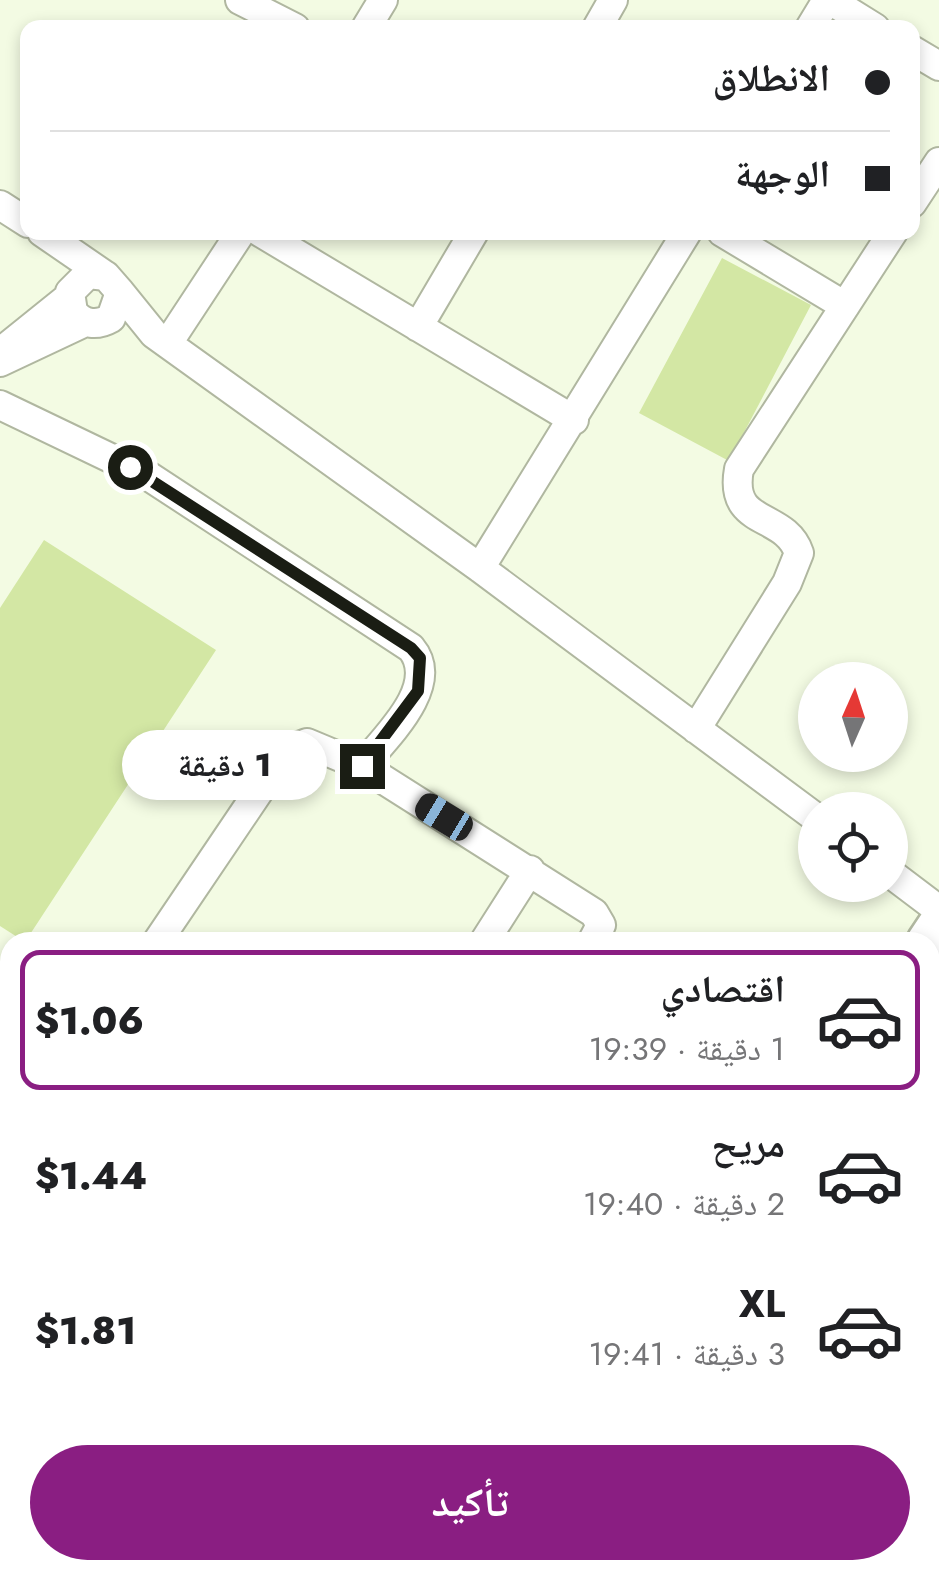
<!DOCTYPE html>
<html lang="ar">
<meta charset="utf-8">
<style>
:root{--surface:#fff;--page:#f2f2f2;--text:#202124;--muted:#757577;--line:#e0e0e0;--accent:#8a1e82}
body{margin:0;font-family:Jost,"Noto Naskh Arabic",sans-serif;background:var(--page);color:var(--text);direction:rtl;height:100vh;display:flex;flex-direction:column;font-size:38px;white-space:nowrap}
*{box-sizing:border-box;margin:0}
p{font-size:32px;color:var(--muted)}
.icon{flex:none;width:55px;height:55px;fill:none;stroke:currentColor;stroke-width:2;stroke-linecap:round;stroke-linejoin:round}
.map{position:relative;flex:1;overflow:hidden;direction:ltr}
.panel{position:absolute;left:0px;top:932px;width:940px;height:648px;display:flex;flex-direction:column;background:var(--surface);border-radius:30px 30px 0 0;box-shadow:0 5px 15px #0003;direction:rtl}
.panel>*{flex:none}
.banner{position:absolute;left:20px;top:20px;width:900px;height:220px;border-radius:20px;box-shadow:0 5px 15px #0003;direction:rtl;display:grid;align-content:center;height:220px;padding:0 30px;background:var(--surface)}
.needle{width:65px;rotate:3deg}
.tools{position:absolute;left:798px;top:662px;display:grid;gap:20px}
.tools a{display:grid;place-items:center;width:110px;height:110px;border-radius:50%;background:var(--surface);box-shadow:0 5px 15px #0003;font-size:50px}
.end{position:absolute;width:45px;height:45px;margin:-22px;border:12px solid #1a1d14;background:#fff;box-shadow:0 0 0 5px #fff}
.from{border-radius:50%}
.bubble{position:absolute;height:70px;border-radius:35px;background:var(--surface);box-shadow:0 5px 15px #0003;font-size:32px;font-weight:800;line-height:70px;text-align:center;direction:rtl}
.car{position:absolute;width:30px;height:60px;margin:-30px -15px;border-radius:12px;box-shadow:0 0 8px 2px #0007;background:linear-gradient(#222 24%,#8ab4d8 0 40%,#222 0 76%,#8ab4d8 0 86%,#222 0)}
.banner b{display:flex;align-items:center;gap:35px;height:95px;font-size:38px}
.banner b+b{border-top:2px solid var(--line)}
.banner i{width:25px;height:25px;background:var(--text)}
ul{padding:18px 0 0;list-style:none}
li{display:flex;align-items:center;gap:30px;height:140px;margin:0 20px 15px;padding:0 10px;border:5px solid transparent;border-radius:20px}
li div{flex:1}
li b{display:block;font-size:38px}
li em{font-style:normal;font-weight:800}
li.active{border-color:var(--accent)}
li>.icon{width:90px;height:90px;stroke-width:1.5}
.primary-button{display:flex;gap:20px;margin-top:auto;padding:20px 30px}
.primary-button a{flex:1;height:115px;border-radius:60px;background:var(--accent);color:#fff;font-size:40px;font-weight:800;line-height:115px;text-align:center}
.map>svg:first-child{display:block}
.green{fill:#d3e7a4}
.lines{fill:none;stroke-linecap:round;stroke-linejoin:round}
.street-casing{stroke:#b0b7a0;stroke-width:32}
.secondary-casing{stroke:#b0b7a0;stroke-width:45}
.street{stroke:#fff;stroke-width:28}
.secondary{stroke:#fff;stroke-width:40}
.route{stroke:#1a1d14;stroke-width:12}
</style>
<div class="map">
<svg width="939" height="1579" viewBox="0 0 939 1579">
<rect width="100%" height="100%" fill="#f3fbe3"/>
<path class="green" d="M722,258l89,47 -82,156 -90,-48z
M44,540l172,110 -191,292 -25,-16v-318z"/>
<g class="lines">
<g class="street-casing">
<path id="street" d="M240,0l55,28
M830,0l45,28
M366,28l17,-28
M597,28l16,-28
M810,28l17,-28
M912,50l27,16
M912,203l27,-41
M0,205l28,18
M42,232l64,44 14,16 -9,26c-14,8 -27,7 -38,-6l-3,-20 18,-18 18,2
M260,232l314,188
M722,232l123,74
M120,292l34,42 326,234 335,249
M418,327l56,-95
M168,343l73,-111
M8,346l61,-49
M0,362l85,-40
M0,405l150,72 261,171c31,37 -25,89 -49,118l232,147 7,12 -9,17
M480,568l207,-336
M696,729l91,-146 12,-30c-14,-42 -71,-25 -60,-84l154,-237
M890,873l49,37
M157,942l129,-191 21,-8 55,23
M484,942l46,-72
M930,1054l9,14
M930,1275l9,-17
M0,1295l10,6
M930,1353l9,6
M0,1470l10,6
M163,1570l14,9
M449,1570l14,9"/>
</g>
<g class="secondary-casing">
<path id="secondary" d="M927,942l12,-18
M0,991l10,6
M0,1031l10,6
M930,1569l9,5
M880,1570l14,9
M549,1579l6,-9"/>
</g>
<use href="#street" class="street"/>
<use href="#secondary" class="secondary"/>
</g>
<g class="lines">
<path class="route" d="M130,467l281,181 9,10 -2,33 -56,75"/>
</g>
</svg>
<div class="tools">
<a><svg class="needle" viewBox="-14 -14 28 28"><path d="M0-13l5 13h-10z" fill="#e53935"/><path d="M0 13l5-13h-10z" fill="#757577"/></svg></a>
<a><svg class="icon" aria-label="locate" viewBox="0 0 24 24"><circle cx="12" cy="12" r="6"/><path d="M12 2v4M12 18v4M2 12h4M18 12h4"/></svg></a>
</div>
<i class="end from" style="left:130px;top:467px"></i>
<i class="end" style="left:362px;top:766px"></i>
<div class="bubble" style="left:122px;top:730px;width:205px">1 دقيقة</div>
<i class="car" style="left:444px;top:817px;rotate:301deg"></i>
<div class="banner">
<b><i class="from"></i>الانطلاق</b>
<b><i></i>الوجهة</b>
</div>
<section class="panel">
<ul>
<li class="active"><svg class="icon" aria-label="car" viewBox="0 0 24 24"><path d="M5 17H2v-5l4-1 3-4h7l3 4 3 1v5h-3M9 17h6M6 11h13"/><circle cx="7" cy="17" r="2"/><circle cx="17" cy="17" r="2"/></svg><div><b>اقتصادي</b><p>1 دقيقة · 19:39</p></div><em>$1.06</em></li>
<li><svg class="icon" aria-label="car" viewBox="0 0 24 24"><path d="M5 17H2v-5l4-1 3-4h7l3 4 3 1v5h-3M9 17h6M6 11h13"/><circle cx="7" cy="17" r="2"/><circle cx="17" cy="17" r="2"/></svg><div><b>مريح</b><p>2 دقيقة · 19:40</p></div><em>$1.44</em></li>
<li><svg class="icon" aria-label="car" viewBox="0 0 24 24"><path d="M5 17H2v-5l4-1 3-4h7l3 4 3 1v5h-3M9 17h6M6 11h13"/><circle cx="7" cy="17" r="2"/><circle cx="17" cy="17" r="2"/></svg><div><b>XL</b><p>3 دقيقة · 19:41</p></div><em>$1.81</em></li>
</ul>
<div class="primary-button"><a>تأكيد</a></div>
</section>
</div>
